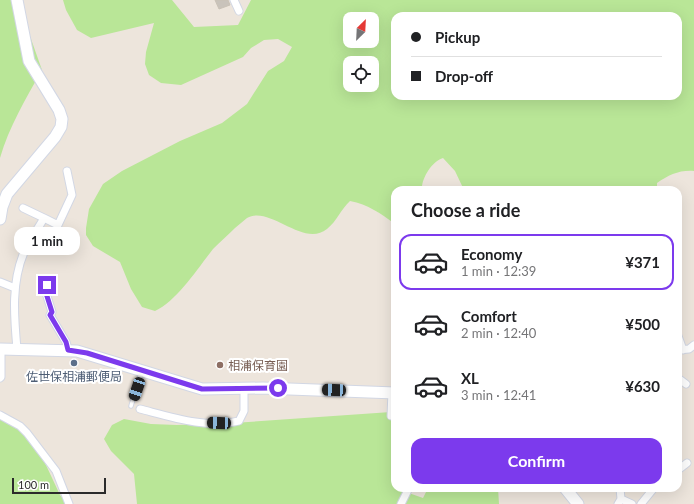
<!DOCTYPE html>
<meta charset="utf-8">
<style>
:root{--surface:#fff;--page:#f6f6f6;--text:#202124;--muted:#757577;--line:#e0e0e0;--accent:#7c3aed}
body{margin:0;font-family:Lato,"Noto Sans JP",sans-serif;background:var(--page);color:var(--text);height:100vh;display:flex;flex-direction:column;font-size:15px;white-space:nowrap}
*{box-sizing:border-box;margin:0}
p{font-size:13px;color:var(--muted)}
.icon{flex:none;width:22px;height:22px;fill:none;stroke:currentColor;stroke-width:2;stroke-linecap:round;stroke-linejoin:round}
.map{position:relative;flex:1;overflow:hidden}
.drawer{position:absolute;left:391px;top:186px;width:291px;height:306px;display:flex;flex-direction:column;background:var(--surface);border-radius:12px;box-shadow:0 4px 16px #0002}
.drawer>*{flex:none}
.top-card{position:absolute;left:391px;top:12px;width:291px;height:88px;border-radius:12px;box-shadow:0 4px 16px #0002;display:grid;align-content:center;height:88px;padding:0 20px;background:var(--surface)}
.needle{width:26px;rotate:24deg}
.tools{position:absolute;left:343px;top:12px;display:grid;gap:8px}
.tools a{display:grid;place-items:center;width:36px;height:36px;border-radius:8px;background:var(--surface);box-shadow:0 4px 16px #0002;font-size:20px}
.scale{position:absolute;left:12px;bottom:10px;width:94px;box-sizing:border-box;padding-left:4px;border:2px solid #2b2b2b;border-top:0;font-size:11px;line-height:14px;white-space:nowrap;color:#2b2b2b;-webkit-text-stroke:3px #fff;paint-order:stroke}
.end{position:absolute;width:18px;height:18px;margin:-9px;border:5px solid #7c3aed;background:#fff;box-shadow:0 0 0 2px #fff}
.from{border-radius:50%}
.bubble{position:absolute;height:28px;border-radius:12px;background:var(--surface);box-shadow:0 4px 16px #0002;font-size:13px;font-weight:700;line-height:28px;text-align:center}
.car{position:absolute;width:12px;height:24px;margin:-12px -6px;border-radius:5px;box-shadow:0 0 3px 1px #0007;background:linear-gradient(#222 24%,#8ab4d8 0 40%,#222 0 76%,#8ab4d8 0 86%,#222 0)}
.top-card b{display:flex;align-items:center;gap:14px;height:38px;font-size:15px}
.top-card b+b{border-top:1px solid var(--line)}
.top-card i{width:10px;height:10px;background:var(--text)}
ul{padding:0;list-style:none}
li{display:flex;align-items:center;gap:12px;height:56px;margin:0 8px 6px;padding:0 12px;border:2px solid transparent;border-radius:12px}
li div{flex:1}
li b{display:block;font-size:15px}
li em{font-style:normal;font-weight:700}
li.active{border-color:var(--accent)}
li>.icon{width:36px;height:36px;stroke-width:1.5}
h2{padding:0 20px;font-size:18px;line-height:48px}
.cta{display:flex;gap:8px;margin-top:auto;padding:8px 20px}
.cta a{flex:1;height:46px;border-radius:12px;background:var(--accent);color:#fff;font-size:16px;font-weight:700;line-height:46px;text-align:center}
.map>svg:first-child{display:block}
.green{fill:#b9e697;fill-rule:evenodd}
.building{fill:#c9c3bb;stroke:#c9c1b6}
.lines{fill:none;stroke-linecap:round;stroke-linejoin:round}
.lane-casing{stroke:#d2d7e4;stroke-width:5.5}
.street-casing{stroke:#d2d7e4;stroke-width:9}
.secondary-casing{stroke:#d2d7e4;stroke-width:13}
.lane{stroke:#fff;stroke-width:3.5}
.street{stroke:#fff;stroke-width:7}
.secondary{stroke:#fff;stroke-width:11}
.route{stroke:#7c3aed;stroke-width:5}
.service-dot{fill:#5c6f8a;stroke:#fff;stroke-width:1.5}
.education-dot{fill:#8d6e63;stroke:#fff;stroke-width:1.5}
.labels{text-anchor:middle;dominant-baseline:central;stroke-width:4;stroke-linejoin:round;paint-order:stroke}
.education-label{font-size:12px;fill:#785e54;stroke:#fff;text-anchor:start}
.service-label{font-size:12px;fill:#4e5e75;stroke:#fff}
</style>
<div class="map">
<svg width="694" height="504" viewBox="0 0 694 504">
<rect width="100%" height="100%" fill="#ede5dc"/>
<path class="green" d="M0,0h20l5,22 17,48c-16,28 -33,57 -42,88z
M63,0h109l22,27 44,-2 13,-25h443v171c-15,-1 -25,4 -37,12v7h-193l-9,-19 -12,-13c-11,3 -22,21 -21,32h-27v34c-14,-10 -27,-20 -45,-23 -9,8 -13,20 -23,28 -24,19 -57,-24 -80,-11 -4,3 -8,7 -12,10 -7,7 -15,14 -22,21 -15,19 -36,52 -58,62l-13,-4 -11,-18 -11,-27 -27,-16 -7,-11v-7l3,-19 14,-25 19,-13 58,-30 42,-18 25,-19 21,-33 16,-10 8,-14 -14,-8 -14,1 -13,8 -8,9 -62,28 -20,-2 -12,-8 -4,-11 1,-12 8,-29 -63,15 -14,-8 -11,-20zM395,16h283v80h-283zM350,19h22v22h-22zM350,63h22v22h-22z
M0,412l14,6 17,15 29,62 8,9h-68z
M391,412l4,5v28l-4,22 4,14v7h5l3,3 20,7 5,-10h70l1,16h-362l-3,-30 -23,-23 -7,-12 8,-14 12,-6 27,5 26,1 56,-2z"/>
<path class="building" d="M215,0h13l2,5 -11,4z"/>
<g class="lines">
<g class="lane-casing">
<path id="lane" d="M131,406l10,-33"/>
</g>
<g class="street-casing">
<path id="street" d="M234,0l5,11
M23,208l21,10
M0,282l15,6
M47,285l-1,8 6,19 -2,3 16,27 2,7
M678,336l5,14
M17,349c-3,-33 -6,-68 8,-99 5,-11 13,-21 19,-32l14,7 14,-30 -5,-24
M678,350l11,-1 5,-4
M0,378l1,-1v-28
M678,378l8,6
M140,409c31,8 67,20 99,12l5,-10v-23
M0,415l20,11 7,7 29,38 13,33
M391,416l1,-24
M678,470l9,-7
M621,499l11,5
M401,504l8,-16
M618,504l3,-5 -1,-11
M641,504l13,-16"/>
</g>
<g class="secondary-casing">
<path id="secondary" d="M0,219l2,-12 5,-13 48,-57 6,-10 1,-8 -3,-9 -30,-49 -12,-61
M0,349l77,2 125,38 61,-1 132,5
M565,488l13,16"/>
</g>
<use href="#lane" class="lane"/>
<use href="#street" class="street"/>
<use href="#secondary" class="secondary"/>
</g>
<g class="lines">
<path class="route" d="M47,285l-1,8 6,19 -2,3 16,27 2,8 19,3 115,36 76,-1"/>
</g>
<circle class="service-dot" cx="74" cy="363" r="4"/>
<circle class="education-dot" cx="220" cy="365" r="4"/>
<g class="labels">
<g class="education-label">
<text x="228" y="365">相浦保育園</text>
</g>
<g class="service-label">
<text x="74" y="376">佐世保相浦郵便局</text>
</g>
</g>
</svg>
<div class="tools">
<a><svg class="needle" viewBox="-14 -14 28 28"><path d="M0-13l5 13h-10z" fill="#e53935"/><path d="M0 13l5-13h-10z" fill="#757577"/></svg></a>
<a><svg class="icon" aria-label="locate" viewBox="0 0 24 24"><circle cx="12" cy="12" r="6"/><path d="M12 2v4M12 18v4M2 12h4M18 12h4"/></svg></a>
</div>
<div class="scale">100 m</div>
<i class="end from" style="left:278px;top:388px"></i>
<i class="end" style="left:47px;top:285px"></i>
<div class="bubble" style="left:14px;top:227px;width:66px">1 min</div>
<i class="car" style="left:137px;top:389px;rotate:199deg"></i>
<i class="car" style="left:334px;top:390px;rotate:272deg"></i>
<i class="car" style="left:219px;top:423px;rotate:272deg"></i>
<div class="top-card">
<b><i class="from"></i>Pickup</b>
<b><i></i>Drop-off</b>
</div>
<section class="drawer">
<h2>Choose a ride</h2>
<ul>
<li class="active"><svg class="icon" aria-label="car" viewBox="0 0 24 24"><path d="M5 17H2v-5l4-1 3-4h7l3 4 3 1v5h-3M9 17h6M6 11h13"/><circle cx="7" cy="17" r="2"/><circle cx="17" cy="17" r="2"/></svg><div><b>Economy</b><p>1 min · 12:39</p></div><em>¥371</em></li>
<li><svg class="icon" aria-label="car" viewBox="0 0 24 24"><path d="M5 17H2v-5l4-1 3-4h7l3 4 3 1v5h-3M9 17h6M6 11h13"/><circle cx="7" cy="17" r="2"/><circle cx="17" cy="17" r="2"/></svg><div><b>Comfort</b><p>2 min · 12:40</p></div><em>¥500</em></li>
<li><svg class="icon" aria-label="car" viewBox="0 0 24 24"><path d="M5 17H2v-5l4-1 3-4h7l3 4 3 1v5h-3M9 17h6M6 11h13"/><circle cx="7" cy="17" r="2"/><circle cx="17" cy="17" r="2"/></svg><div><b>XL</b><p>3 min · 12:41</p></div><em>¥630</em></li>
</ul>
<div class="cta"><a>Confirm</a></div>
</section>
</div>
